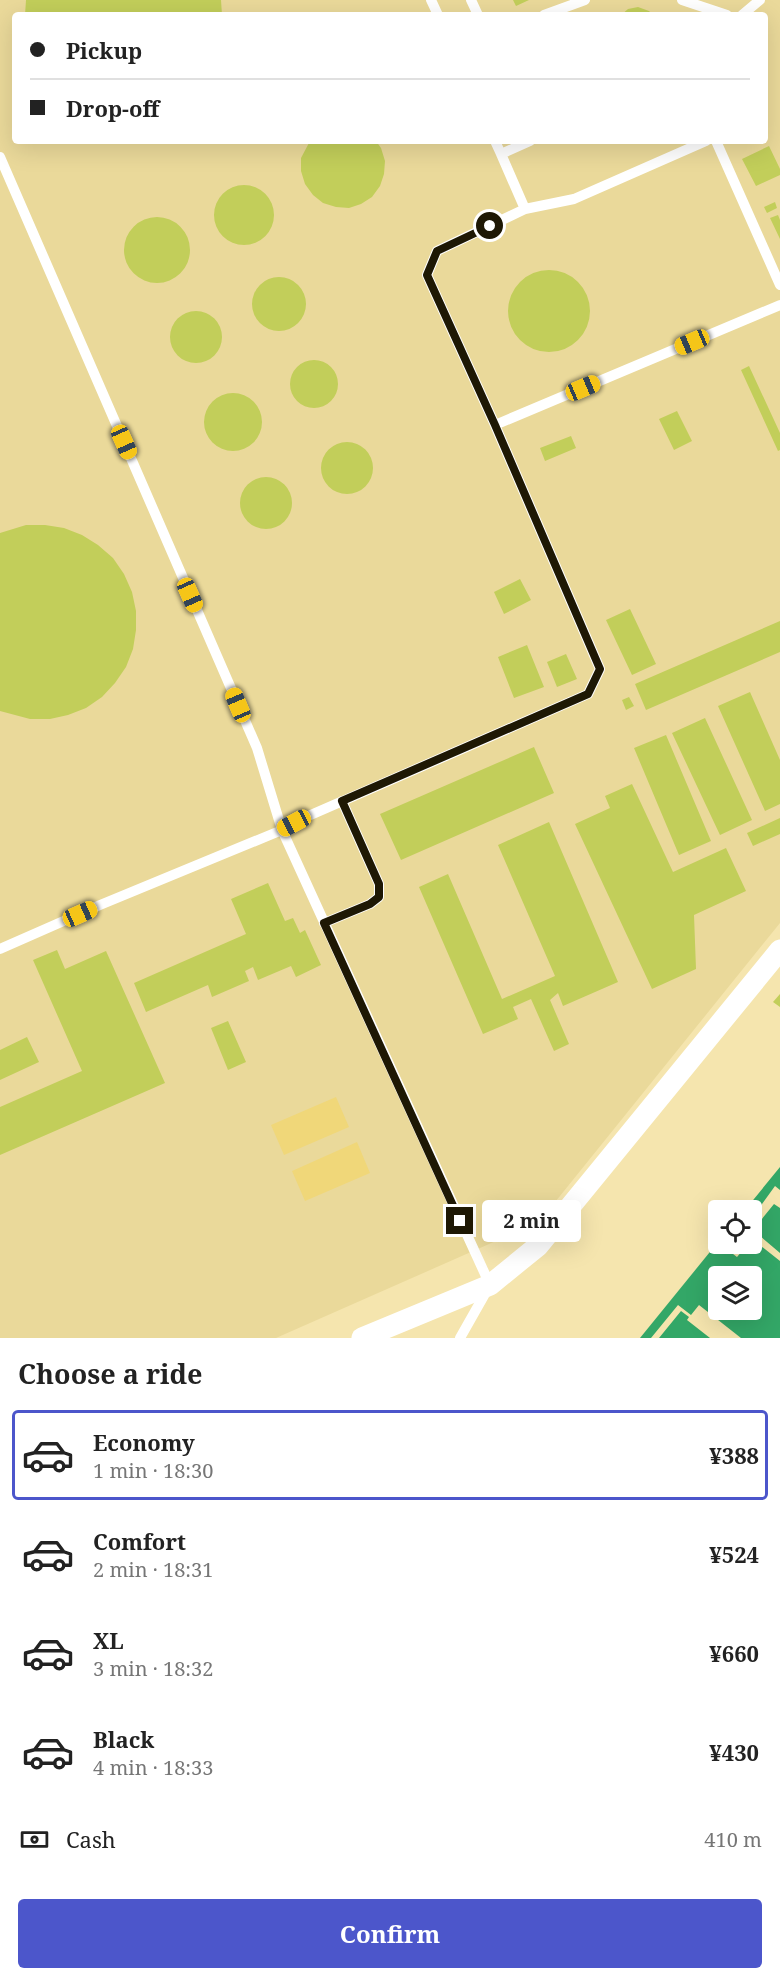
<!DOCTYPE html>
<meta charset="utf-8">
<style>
:root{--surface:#fff;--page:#f2f2f2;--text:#222;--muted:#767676;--line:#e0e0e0;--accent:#4c56cb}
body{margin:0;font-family:"Noto Serif",serif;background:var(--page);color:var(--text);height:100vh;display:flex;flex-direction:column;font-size:22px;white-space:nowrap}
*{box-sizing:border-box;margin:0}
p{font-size:20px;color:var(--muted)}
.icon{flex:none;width:33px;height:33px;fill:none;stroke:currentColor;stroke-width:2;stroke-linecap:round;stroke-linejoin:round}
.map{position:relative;height:1338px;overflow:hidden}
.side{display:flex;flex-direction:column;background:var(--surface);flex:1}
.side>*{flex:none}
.guide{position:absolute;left:12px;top:12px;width:756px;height:132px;border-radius:6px;box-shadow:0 6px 24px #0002;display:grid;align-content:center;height:132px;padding:0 18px;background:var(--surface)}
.buttons{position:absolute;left:708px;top:1200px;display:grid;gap:12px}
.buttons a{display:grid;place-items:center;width:54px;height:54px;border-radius:6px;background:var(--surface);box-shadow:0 6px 24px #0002;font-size:30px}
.end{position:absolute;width:27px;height:27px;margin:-14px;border:8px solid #1e1804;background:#fff;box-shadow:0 0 0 3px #fff}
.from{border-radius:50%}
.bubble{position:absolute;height:42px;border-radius:6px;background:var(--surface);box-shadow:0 6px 24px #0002;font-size:20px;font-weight:700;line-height:42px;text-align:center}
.car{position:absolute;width:18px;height:36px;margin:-18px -9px;border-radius:8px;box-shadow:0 0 4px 2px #0007;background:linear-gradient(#f5c518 24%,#345 0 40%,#f5c518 0 76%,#345 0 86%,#f5c518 0)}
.guide b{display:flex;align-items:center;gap:21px;height:57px;font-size:22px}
.guide b+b{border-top:2px solid var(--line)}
.guide i{width:15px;height:15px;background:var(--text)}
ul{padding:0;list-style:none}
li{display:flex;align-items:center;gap:18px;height:90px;margin:0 12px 9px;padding:0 6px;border:3px solid transparent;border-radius:6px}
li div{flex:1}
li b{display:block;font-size:22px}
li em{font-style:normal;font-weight:700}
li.selected{border-color:var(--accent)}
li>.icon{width:54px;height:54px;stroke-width:1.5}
h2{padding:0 18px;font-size:27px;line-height:72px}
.pay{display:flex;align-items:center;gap:15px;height:66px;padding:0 18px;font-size:22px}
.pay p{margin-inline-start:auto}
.action{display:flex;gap:12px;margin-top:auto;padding:12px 18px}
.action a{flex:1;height:69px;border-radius:6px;background:var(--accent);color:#fff;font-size:24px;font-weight:700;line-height:69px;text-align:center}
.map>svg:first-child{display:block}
.built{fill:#ead99a;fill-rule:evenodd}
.green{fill:#f0d779}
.water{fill:#33a767;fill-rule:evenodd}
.pier{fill:#f5e5ae}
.building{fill:#c2ce5a}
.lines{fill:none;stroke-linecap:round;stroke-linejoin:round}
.lane{stroke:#fff;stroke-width:10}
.street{stroke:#fff;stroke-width:21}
.route{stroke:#1e1804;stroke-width:8}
</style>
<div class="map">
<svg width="780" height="1338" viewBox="0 0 780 1338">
<rect width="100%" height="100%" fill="#f5e5ae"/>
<path class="built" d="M0,0h780v923l-241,299 -263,116h-276zM15,15h750v126h-750z"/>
<path class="green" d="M336,1097l13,30 -65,28 -13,-30z
M357,1142l13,31 -65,28 -13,-30z"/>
<path class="water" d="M780,1167v171h-140l78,-96 34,2v-34h-7zM718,1276h34v34h-34z"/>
<path class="pier" d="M775,1186l5,4v18l-6,-4 -21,26 27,23v8l-28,-22v-21z
M720,1244h28l-11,13z
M678,1305l13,10 8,-10 42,33h-31l-23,-18 2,-3 -8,-6 -22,27h-8z"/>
<path class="building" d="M26,0h195l1,15h-197z
M513,0h16l-13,6z
M638,7l11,4 4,4h-32l7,-6z
M310,141h66l5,7 4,13 -1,13 -4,12 -8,11 -11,7 -12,4 -13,-1 -13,-4 -10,-8 -8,-11 -4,-13v-13z
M769,146l11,23v6l-24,11 -14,-27z
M214 215a30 30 0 1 1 60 0a30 30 0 1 1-60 0Z
M775,202l2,6 -10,5 -3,-6z
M778,215l2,5v19l-10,-21z
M124 250a33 33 0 1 1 66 0a33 33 0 1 1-66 0Z
M508 311a41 41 0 1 1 82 0a41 41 0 1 1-82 0Z
M252 304a27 27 0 1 1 54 0a27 27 0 1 1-54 0Z
M170 337a26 26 0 1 1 52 0a26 26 0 1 1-52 0Z
M290 384a24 24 0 1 1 48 0a24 24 0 1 1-48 0Z
M749,366l31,67v17l-2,1 -37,-81z
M204 422a29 29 0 1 1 58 0a29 29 0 1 1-58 0Z
M677,411l15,30 -18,9 -15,-31z
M571,436l5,12 -31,13 -5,-13z
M321 468a26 26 0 1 1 52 0a26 26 0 1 1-52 0Z
M240 503a26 26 0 1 1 52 0a26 26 0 1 1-52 0Z
M26,525h19l19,3 18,7 16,10 15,13 11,16 8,18 4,19v19l-3,19 -7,18 -11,16 -13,14 -16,11 -18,7 -18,4h-20l-30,-8v-178z
M520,579l11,21 -27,14 -10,-22z
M630,609l26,55 -24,11 -26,-55z
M780,621v31l-134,58 -11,-26z
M527,645l17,42 -30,11 -16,-41z
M566,654l11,25 -20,8 -10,-25z
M750,692l30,68v44l-15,7 -47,-105z
M629,697l5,9 -8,4 -4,-10z
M705,718l47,102 -32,15 -48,-102z
M666,735l45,106 -32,14 -45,-107z
M534,747l20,46 -153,67 -21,-46z
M632,784l41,88 53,-24 20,43 -52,24 2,54 -44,20 -77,-165 35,-16 -5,-12z
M780,818v16l-27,12 -6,-13z
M549,822l69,160 -55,24 -5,-13 -8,7 19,44 -15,7 -23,-52 -18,8 5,12 -35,15 -64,-147 29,-13 54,125 53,-23 -57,-131z
M268,883l17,38 8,-3 7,15 5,-3 16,35 -25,12 -5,-11 -33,14 -5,-13 -8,4 4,10 -37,16 -4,-12 -62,27 -12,-29 112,-49 -15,-35z
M57,950l8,19 41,-18 59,132 -165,72v-48l82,-36 -49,-111z
M780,994v13l-7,-5z
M228,1021l18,41 -18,8 -17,-42z
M27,1037l12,25 -39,18v-30z"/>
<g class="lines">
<path class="lane" d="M431,0l7,15
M471,0l7,15
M682,0l45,15
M544,15l41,-15
M742,15l18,-15
M495,141l6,13
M706,141l-132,58 -49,10 -88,42 -10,24 68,150 285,-120
M716,141l64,144
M0,157l257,591 25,82 208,455 -30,53
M525,209l-24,-55 29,-13
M324,923l46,-19 9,-7v-13l-37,-83
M0,949l100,-44 182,-75 24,-13 282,-123 12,-25 -105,-244"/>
<path class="street" d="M362,1338l128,-53 48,-39 242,-296"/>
</g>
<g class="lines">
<path class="route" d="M460,1221l-136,-298 46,-19 9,-7v-13l-37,-83 246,-107 12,-25 -105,-244 -68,-150 10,-24 53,-25"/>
</g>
</svg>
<div class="buttons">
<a><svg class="icon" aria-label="locate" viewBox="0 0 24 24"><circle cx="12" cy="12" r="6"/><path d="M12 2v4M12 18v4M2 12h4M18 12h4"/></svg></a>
<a><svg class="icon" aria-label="layers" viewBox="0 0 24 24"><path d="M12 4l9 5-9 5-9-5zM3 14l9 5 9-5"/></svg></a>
</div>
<i class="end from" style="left:490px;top:226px"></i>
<i class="end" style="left:460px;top:1221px"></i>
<div class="bubble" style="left:482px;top:1200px;width:99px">2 min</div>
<i class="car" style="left:692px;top:342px;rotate:247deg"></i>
<i class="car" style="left:583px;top:388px;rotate:67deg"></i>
<i class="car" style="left:124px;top:442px;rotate:156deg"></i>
<i class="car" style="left:190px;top:595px;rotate:156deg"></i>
<i class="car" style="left:238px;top:705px;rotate:337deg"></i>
<i class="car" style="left:294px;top:823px;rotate:242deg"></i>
<i class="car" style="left:80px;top:914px;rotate:66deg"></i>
<div class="guide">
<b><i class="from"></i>Pickup</b>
<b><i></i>Drop-off</b>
</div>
</div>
<section class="side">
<h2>Choose a ride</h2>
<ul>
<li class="selected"><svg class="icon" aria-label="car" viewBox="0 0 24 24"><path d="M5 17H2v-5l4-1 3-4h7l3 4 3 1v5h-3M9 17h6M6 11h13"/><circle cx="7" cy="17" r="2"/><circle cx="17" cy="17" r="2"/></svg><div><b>Economy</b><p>1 min · 18:30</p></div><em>¥388</em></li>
<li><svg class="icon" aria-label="car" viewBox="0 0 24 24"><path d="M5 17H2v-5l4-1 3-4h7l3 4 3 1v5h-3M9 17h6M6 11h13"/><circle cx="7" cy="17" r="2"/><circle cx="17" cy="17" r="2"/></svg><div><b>Comfort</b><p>2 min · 18:31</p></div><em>¥524</em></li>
<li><svg class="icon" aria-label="car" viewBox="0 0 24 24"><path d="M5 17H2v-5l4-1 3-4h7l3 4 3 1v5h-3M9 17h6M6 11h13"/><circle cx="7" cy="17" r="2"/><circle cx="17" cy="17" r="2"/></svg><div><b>XL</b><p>3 min · 18:32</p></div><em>¥660</em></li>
<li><svg class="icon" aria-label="car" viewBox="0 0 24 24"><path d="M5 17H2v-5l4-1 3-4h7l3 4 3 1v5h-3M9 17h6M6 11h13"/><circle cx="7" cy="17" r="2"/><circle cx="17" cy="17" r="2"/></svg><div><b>Black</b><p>4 min · 18:33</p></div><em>¥430</em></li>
</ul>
<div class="pay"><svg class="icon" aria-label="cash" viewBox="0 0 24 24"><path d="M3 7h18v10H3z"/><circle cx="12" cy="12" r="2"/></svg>Cash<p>410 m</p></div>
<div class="action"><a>Confirm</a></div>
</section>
